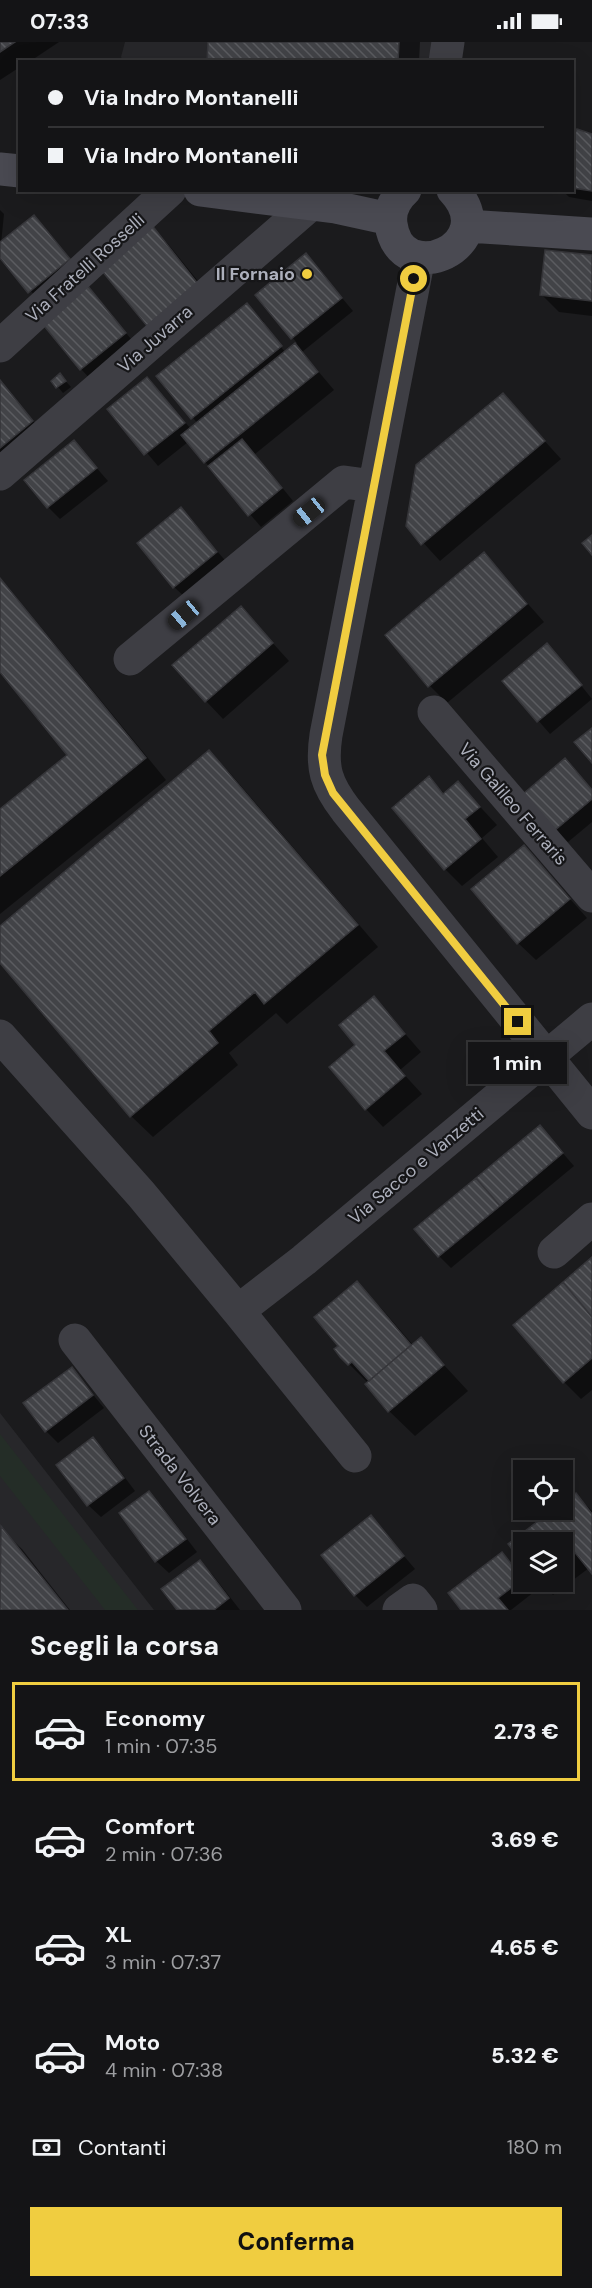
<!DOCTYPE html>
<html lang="it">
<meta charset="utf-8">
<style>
:root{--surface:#141416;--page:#212123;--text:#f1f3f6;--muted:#9d9ea1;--line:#333335;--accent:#f0cd40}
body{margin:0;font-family:"DM Sans",sans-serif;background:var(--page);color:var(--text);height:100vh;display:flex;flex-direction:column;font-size:22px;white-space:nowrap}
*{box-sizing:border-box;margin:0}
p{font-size:20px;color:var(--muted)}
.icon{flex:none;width:33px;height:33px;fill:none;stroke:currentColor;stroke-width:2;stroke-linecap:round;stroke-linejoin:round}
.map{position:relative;height:1568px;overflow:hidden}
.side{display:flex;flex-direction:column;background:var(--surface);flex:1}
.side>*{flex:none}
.guide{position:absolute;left:18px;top:18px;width:556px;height:132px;border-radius:0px;box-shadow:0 6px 24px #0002,0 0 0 2px var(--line);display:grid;align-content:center;height:132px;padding:0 30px;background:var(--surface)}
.buttons{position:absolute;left:513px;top:1418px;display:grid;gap:12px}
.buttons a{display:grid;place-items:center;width:60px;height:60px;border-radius:0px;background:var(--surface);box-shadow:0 6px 24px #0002,0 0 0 2px var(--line);font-size:30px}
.end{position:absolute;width:27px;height:27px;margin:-14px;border:8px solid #f0cd40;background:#111;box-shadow:0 0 0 3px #111}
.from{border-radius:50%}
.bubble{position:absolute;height:42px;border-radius:0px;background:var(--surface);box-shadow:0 6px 24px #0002,0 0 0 2px var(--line);font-size:20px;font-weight:800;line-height:42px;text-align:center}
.car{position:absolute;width:18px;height:36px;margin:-18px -9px;border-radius:8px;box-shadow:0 0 4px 2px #0007;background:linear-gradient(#222 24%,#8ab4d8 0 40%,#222 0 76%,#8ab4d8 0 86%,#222 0)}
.guide b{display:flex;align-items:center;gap:21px;height:57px;font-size:22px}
.guide b+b{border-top:2px solid var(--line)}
.guide i{width:15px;height:15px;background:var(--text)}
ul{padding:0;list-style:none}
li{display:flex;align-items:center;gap:18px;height:99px;margin:0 12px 9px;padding:0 18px;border:3px solid transparent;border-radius:0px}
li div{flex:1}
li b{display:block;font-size:22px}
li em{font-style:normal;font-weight:800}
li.selected{border-color:var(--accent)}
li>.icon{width:54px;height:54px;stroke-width:1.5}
h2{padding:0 30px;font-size:27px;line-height:72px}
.pay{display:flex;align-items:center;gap:15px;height:66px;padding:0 30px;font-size:22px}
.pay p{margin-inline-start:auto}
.primary-button{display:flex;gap:12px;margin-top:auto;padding:12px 30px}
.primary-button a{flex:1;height:69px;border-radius:0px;background:var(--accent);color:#111;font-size:24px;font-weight:800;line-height:69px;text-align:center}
.status{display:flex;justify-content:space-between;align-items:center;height:42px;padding:0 30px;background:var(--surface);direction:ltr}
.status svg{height:16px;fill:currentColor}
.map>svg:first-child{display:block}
.built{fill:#27272a}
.garden{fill:#242d27}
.shadow{fill:#0007}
.building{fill:url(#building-back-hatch);stroke:#353539;stroke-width:1.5}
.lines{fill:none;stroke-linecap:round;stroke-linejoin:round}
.street{stroke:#3e3e44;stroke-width:33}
.secondary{stroke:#4a4a52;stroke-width:33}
.route{stroke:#f0cd40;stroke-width:8}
.poi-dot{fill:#f0cd40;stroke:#161618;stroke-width:2}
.labels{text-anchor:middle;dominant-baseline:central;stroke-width:4.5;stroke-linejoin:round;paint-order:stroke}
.street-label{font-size:18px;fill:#adb0bc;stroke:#161618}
.poi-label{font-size:18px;font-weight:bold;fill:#adb0bc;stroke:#161618;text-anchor:end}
</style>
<div class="status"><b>07:33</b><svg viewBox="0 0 49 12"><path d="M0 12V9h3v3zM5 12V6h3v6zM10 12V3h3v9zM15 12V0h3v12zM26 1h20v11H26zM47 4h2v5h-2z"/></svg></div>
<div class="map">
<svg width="592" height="1568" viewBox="0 0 592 1568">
<defs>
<pattern id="building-back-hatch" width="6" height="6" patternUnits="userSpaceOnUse" patternTransform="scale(1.5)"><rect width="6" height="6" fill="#424347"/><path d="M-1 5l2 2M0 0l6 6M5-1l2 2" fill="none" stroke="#5b5c60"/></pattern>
</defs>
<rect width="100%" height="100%" fill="#1b1b1d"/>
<path class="built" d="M125,0h333l-3,20h-331l-3,-5z
M0,1371l154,197h-154z"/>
<path class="garden" d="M0,1392l138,176h-33l-105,-134z"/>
<path class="shadow" d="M0,0h59l-30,20h-9v5l-20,13z
M210,0h210l-1,20h-210z
M592,94v65l-23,-4 -7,-7h11v-48z
M0,168l4,4 -3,30 33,-27 47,55 -39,32 -42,-49z
M150,184l18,18 47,58 -50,40z
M306,213l47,56 -51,41 32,38 -79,64 38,47 -32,26 -73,-85 -30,24 -48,-57 37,-30 44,50 7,-5 -39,-48 88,-71 17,17h-4l26,31 2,-2 9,-8 -40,-48z
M592,214v60l-33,-4 -17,-17z
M87,245l50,59 -44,36 -12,-13z
M60,333l11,12 -8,6 -10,-12z
M0,339l44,53 -44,23z
M503,353l58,64 -121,102 -33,-36z
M74,400l34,39 -48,38 -12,-12z
M181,467l48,56 -42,34 -13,-12z
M484,512l60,68 -97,81 -17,-17z
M0,535l166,203 -166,134v-103l69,-56 -69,-85z
M241,566l48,53 -66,58 -17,-18z
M559,616l33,41 -42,35 -46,-53z
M209,710l21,21 148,174 -91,77 -11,-11 -47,40 9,12 -85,72 -22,-21 -131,-155v-33z
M565,718l27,30v32l-24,20 -13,-12z
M429,737l16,15 13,-11 39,42 -15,13 16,19 -36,29 -17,-17z
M524,805l63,71 -51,42 -18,-17z
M374,956l47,54 -21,18 22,24 -39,33 -17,-18 -9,-64z
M540,1085l34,39 -123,102 -12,-12z
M592,1217v131l-11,9 -17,-17z
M356,1241l26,26 31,36 7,-6 48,52 -53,45 -26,-25 -21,-28 -19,-19 -9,-18z
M72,1327l32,39 -46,35 -12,-12z
M93,1397l12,12 30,40 -34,26 -13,-12z
M149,1451l12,12 36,47 -28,21 -13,-12z
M576,1453l16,16v61l-3,-4 -36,27 -14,-14h23v-39l-52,2 47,-35h5z
M371,1475l44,52 -48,38 -12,-12z
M0,1486l22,21 48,61h-70z
M502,1512l32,38 -23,18h-48z
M200,1520l12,12 28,36h-61z"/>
<path class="building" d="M0,0h15l-15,10z
M208,0h191l-1,20h-191z
M577,87l15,5v57l-19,-3v-50z
M34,173l36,44 -42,34 -28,-35v-16z
M151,182l47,60 -51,42 -49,-60z
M545,208l47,5v46l-52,-6z
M306,211l36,45 -51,41 -36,-44z
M87,243l39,48 -46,37 -39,-48z
M247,261l35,43 -91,73 -35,-43z
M295,301l23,29 -114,91 -23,-28z
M60,331l6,8 -10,7 -5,-7z
M147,335l38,46 -41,32 -37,-46z
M0,338l33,41 -33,27z
M503,351l42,48 -124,104 -15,-19 10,-61z
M242,397l40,49 -34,28 -40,-50z
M74,398l23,28 -50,40 -23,-28z
M181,465l36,45 -44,36 -36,-45z
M592,493v20l-10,-12z
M484,510l43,52 -99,83 -43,-52z
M0,536l146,180 -146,118v-67l67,-54 -67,-83z
M241,564l32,37 -68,59 -33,-37z
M547,601l35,42 -45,37 -35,-41z
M592,686v35l-18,-21z
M209,708l149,175 -94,79 -9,-12 -46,39 9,12 -88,74 -130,-154v-37z
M565,716l27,32v9l-38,32 -31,-37z
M429,734l14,18 15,-13 22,26 -15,12 16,20 -37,31 -52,-62z
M524,803l46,54 -53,45 -46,-55z
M374,954l31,38 -21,17 21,25 -40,34 -36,-43 26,-22 -16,-20z
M540,1083l23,28 -63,53 -24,-28z
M476,1136l24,28 -62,51 -24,-28z
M592,1215v60l-29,-35z
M357,1239l54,64 -42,36 -17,-19 -4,3 -8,-8 -6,-8 4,-3 -24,-29z
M563,1240l29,35v41l-29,25 -50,-58z
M421,1295l23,28 -56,47 -23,-28z
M72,1325l21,28 -48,37 -22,-29z
M93,1395l31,41 -37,28 -31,-41z
M149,1449l37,48 -31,23 -36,-49z
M576,1451l16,21v60l-19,-24 -11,8v-16h-38v22l-16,-20 46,-35h8v-6z
M371,1473l33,41 -50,40 -33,-41z
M1,1484l67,84h-68z
M502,1510l21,27 -25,19 10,12h-47l-13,-17z
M200,1518l29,38 -15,12h-37l-16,-21z"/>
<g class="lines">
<path class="street" d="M445,20l3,-20
M419,215l-93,478c-5,33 0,49 20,75l246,303
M0,304l170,-156
M0,432l311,-270
M130,617l214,-177 29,4
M434,670l158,184
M0,994l141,158 97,117 66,-51 288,-241
M554,1210l38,-33
M238,1269l117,145
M75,1298l210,270
M399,1568l14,-10 8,10"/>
<path class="secondary" d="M0,127l20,2
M200,148l135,17 55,12
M405,148c-10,9 -16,20 -14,34 9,68 114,21 62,-34
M467,184l125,8"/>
</g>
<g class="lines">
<path class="route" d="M414,237l-92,476 3,20 8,18 185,229"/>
</g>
<circle class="poi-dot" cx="307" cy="232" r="6"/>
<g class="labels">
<g class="street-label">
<text transform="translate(85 226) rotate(-42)">Via Fratelli Rosselli</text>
<text transform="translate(155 297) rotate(-41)">Via Juvarra</text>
<text transform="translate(513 762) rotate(49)">Via Galileo Ferraris</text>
<text transform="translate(416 1124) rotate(-40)">Via Sacco e Vanzetti</text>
<text transform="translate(180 1433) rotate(52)">Strada Volvera</text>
</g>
<g class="poi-label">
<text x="295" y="232">Il Fornaio</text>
</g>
</g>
</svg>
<div class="buttons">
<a><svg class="icon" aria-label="locate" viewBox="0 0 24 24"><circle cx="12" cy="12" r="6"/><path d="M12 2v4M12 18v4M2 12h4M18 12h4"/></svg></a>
<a><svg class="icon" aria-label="layers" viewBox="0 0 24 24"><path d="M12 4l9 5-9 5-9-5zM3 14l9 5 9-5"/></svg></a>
</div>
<i class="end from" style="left:414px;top:237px"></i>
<i class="end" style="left:518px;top:980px"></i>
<div class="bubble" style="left:468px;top:1000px;width:99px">1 min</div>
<i class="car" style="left:309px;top:470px;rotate:231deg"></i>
<i class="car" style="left:184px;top:573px;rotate:230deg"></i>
<div class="guide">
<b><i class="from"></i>Via Indro Montanelli</b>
<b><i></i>Via Indro Montanelli</b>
</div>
</div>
<section class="side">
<h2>Scegli la corsa</h2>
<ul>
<li class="selected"><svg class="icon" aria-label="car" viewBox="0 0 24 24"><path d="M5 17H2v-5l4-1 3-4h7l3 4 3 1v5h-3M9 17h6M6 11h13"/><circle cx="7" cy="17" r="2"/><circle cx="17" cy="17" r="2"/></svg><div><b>Economy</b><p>1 min · 07:35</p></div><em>2.73 €</em></li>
<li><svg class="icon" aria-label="car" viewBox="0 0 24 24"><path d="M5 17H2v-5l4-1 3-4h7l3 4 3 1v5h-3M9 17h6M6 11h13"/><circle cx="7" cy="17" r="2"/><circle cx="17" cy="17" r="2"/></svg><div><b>Comfort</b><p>2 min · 07:36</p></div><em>3.69 €</em></li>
<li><svg class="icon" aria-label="car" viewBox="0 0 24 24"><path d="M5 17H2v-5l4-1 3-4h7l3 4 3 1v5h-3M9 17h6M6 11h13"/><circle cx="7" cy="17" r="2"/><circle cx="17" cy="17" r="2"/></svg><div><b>XL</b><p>3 min · 07:37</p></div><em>4.65 €</em></li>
<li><svg class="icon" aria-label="car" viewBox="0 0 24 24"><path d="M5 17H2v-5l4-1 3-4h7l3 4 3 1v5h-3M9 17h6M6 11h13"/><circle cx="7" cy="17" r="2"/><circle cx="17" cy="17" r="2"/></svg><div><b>Moto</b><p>4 min · 07:38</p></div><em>5.32 €</em></li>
</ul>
<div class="pay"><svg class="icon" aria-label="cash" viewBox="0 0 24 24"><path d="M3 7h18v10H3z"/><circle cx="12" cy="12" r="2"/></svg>Contanti<p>180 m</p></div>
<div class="primary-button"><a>Conferma</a></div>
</section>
